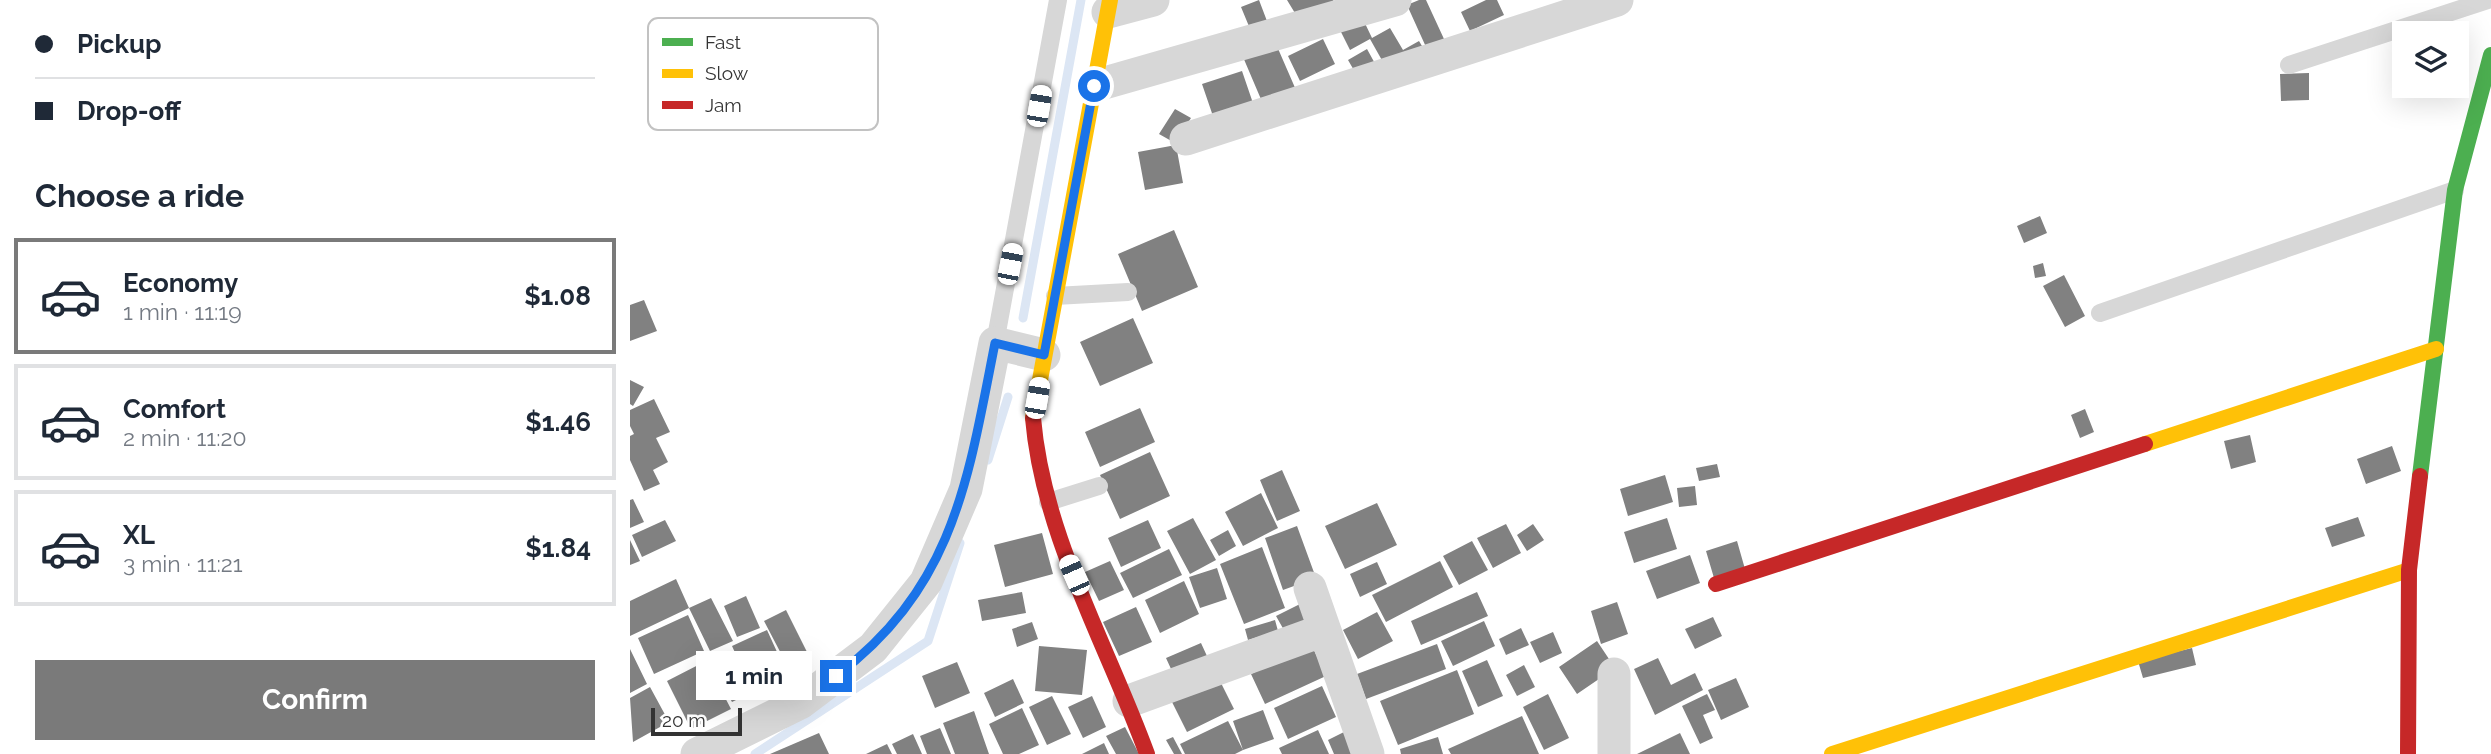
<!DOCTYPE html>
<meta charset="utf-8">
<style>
:root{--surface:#fff;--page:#f2f2f3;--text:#1f2937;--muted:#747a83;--line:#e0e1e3;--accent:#7a7a7a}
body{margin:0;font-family:Raleway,sans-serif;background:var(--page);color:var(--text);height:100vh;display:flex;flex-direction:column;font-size:26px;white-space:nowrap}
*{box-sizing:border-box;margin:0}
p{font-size:23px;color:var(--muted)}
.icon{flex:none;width:38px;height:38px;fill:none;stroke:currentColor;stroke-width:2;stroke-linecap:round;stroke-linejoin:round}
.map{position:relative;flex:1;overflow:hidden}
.drawer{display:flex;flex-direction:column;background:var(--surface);width:630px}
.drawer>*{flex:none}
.banner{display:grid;align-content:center;height:154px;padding:0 35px;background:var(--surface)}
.controls{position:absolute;left:1762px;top:21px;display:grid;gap:14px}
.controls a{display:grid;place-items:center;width:77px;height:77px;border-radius:0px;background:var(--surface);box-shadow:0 7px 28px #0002;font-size:35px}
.scale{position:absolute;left:21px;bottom:18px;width:91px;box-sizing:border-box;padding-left:7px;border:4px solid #333;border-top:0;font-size:19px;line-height:24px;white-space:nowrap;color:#333;-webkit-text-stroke:5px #fff;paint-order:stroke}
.end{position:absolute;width:32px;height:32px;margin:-16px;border:9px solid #1a73e8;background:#fff;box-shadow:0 0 0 4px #fff}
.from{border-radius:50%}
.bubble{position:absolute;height:49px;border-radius:0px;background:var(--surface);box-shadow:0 7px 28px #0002;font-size:23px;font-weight:700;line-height:49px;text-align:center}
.car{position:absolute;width:21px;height:42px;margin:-21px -10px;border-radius:9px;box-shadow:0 0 5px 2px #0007;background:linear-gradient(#fff 24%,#345 0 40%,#fff 0 76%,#345 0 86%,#fff 0)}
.banner b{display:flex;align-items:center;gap:24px;height:66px;font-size:26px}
.banner b+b{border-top:2px solid var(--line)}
.banner i{width:18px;height:18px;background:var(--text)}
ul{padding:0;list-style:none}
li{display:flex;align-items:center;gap:21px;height:116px;margin:0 14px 10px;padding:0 21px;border:4px solid var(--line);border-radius:0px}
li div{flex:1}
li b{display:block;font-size:26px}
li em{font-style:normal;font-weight:700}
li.active{border-color:var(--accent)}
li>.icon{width:63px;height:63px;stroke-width:1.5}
h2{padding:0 35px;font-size:32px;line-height:84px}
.primary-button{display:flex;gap:14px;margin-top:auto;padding:14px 35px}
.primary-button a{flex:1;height:80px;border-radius:0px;background:var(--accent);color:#fff;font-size:28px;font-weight:700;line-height:80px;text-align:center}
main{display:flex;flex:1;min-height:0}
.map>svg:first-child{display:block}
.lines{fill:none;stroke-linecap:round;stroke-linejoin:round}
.stream{stroke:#dce6f4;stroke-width:9}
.building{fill:#818181}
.lane{stroke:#d7d7d7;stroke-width:18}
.street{stroke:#d7d7d7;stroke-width:33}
.fast{stroke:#4caf50;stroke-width:16}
.slow{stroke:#ffc107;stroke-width:16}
.jam{stroke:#c62828;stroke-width:16}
.route{stroke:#1a73e8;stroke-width:9}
.key{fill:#fff;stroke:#c2c2c2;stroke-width:2}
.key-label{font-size:19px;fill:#333}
</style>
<main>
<section class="drawer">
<div class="banner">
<b><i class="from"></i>Pickup</b>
<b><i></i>Drop-off</b>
</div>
<h2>Choose a ride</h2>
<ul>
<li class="active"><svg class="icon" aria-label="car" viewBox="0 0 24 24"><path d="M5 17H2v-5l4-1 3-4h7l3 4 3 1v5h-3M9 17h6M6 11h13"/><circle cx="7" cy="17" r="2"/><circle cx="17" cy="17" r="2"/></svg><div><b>Economy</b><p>1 min · 11:19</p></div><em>$1.08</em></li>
<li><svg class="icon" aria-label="car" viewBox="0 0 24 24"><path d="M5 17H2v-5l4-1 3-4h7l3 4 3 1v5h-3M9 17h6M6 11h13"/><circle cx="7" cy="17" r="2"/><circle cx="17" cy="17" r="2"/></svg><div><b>Comfort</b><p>2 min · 11:20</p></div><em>$1.46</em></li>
<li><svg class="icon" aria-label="car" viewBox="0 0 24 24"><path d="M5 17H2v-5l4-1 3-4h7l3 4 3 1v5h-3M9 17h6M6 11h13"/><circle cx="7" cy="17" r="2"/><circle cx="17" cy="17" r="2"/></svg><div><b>XL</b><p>3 min · 11:21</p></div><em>$1.84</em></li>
</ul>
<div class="primary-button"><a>Confirm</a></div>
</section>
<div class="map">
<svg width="1861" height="754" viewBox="0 0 1861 754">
<rect width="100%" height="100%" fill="#fff"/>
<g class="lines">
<path class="stream" d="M393,318l58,-318
M358,460l20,-63
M125,754l173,-113 32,-98"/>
</g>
<path class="building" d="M629,0l11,29 -17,7 -12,-29z
M657,0h46l2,3 -34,20z
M789,0h7l18,39 -18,8 -19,-42z
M856,0h11l7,15 -34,16 -9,-19z
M731,15l11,23 18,-10 13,22 16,-9 6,10 -37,20 -18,-32 -20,11 -12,-24z
M693,39l12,25 -35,17 -12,-25z
M646,44l20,46 -33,14 -20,-47z
M737,49l11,20 -19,10 -11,-19z
M612,71l13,38 -40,13 -13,-38z
M1679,73v27l-28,1 -1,-27z
M545,109l16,9 -16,25 -16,-9z
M546,145l7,38 -38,7 -7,-38z
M1410,216l7,17 -23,10 -7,-17z
M544,230l24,57 -56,24 -24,-57z
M1413,263l3,13 -11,2 -2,-12z
M1434,275l21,41 -20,11 -22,-41z
M14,300l13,31 -27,10v-36z
M503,318l20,45 -53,23 -20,-44z
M0,380l14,7 -11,19 -3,-2z
M24,399l16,33 -14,6 12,24 -15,8 7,14 -16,7 -14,-31v-24l4,-2 -4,-8v-16z
M510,408l15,34 -55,25 -15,-35z
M1455,409l9,23 -14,6 -9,-23z
M1620,435l6,27 -25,7 -7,-28z
M1762,446l9,25 -35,13 -9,-25z
M520,452l20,44 -50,23 -20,-44z
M1087,464l3,13 -21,4 -3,-13z
M652,470l18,41 -23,10 -17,-41z
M1035,475l8,27 -45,14 -8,-27z
M1065,486l2,19 -18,2 -2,-19z
M631,493l17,35 -35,18 -18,-34z
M3,499l11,23 -14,6v-28z
M747,503l20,42 -52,24 -20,-43z
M1728,517l7,19 -33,11 -7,-19z
M563,518l23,42 -26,14 -23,-43z
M1037,518l10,31 -43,14 -10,-31z
M35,520l11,21 -34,16 -10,-22z
M518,520l13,28 -40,19 -13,-29z
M876,524l15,29 -28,15 -16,-30z
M903,524l11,16 -17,11 -10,-16z
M667,526l19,52 -33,12 -18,-52z
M598,530l8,16 -17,10 -9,-16z
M412,533l11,41 -48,13 -11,-42z
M0,540l10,21 -10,4z
M842,541l16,29 -29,15 -16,-29z
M1107,541l8,28 -31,9 -8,-27z
M632,547l23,61 -41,16 -24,-60z
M539,549l13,26 -49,23 -13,-25z
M1060,555l10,28 -43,16 -11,-28z
M480,561l14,29 -25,11 -14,-29z
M810,561l13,26 -67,35 -14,-27z
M747,562l10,22 -27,13 -10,-23z
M587,568l10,31 -27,9 -11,-31z
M46,579l13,29 -59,28v-35z
M554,581l15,33 -39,19 -15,-33z
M392,592l4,21 -44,8 -4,-21z
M847,592l11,24 -67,29 -10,-24z
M116,596l14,32 -23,9 -13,-31z
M81,598l22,43 -23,10 -21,-43z
M676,601l11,26 -28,12 -13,-23z
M987,602l11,32 -27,10 -10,-33z
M506,607l16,35 -33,14 -16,-34z
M156,610l22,44 -21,11 -23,-44z
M747,612l16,29 -35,18 -15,-29z
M58,615l16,36 -50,23 -16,-36z
M1083,617l9,19 -27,13 -10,-20z
M645,620l3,11 -30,9 -3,-11z
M854,621l11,25 -42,20 -12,-25z
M402,622l6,17 -21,8 -5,-18z
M891,628l8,17 -23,10 -7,-16z
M137,630l21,46 -35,16 -21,-46z
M923,632l9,21 -22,10 -10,-21z
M967,641l18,27 -38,26 -18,-27z
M571,643l11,24 -35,15 -11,-24z
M807,644l9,25 -80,30 -9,-25z
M409,646l48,4 -5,45 -47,-4z
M682,646l14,30 -61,28 -14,-30z
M1562,648l4,17 -53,13 -5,-17z
M0,649l17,35 -17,9z
M1028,658l13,27 24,-12 8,17 -48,25 -21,-46z
M857,660l16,36 -25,11 -16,-36z
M76,661l25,48 -40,20 -24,-48z
M327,662l13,31 -35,15 -13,-32z
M103,665l15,29 -16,8 -15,-29z
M894,665l11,22 -18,9 -11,-21z
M827,670l17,44 -76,31 -18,-44z
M1106,678l13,29 -28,13 -13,-30z
M383,679l11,24 -29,14 -11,-24z
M589,679l15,30 -47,23 -15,-30z
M692,686l14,31 -48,22 -14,-31z
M20,687l19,35 -36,20 -3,-44z
M918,694l21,44 -25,12 -21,-43z
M1077,694l8,16 -12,5 10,23 -13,6 -18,-38z
M422,696l19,38 -24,11 -18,-38z
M462,696l14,31 -23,11 -15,-31z
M392,708l17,37 -20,9h-16l-14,-30z
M633,710l11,29 -31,11 -10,-29z
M344,711l15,43h-34l-12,-31z
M892,716l17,38h-88l-3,-5z
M598,721l15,29 -8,4h-50l-5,-10z
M495,727l14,27h-23l-10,-18z
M310,728l11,26h-24l-7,-18z
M688,730l11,24h-47l-3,-6z
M718,730l11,24h-25l-6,-14z
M189,733l10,21h-59z
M1050,733l10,21h-53z
M283,734l9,20h-25l-5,-10z
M543,737l9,17h-8l-8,-14z
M808,737l5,17h-42l-1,-5z
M474,743l5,11h-27z
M257,744l5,10h-26z"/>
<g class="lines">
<path class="lane" d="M1659,65l199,-65
M425,296l73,-4
M1470,313l355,-123
M365,343l63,-343
M418,502l51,-16"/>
<path class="street" d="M478,12l45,-12
M464,86l301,-86
M556,139l431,-139
M680,588l58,166
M499,701l195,-71
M67,754l103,-51 73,-55 53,-66 40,-93 29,-146 49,12
M984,754v-80"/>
<path class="fast" d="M1790,476l35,-286 36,-135"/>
<path class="slow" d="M403,418l77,-418
M1515,444l291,-95
M1202,754l577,-184"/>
<path class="jam" d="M403,418c10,118 74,226 114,336
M1086,584l429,-140
M1778,754l1,-184 11,-94"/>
</g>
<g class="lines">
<path class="route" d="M206,676c119,-90 132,-197 159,-333l49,12 50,-269"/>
</g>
<rect x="18" y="18" width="230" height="112" rx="10" class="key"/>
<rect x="32" y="38" width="31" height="8" fill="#4caf50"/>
<rect x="32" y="69" width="31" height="9" fill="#ffc107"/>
<rect x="32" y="101" width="31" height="8" fill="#c62828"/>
<g class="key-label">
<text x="75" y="49">Fast</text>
<text x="75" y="80">Slow</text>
<text x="75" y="112">Jam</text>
</g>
</svg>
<div class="controls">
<a><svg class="icon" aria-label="layers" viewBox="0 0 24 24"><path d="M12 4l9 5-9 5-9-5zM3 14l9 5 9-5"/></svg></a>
</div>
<div class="scale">20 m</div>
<i class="end from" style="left:464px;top:86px"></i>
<i class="end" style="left:206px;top:676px"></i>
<div class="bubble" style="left:66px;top:651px;width:116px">1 min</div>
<i class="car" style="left:409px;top:106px;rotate:10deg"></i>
<i class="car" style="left:380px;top:264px;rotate:11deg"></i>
<i class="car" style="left:407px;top:398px;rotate:10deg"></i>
<i class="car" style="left:444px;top:575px;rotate:336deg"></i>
</div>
</main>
